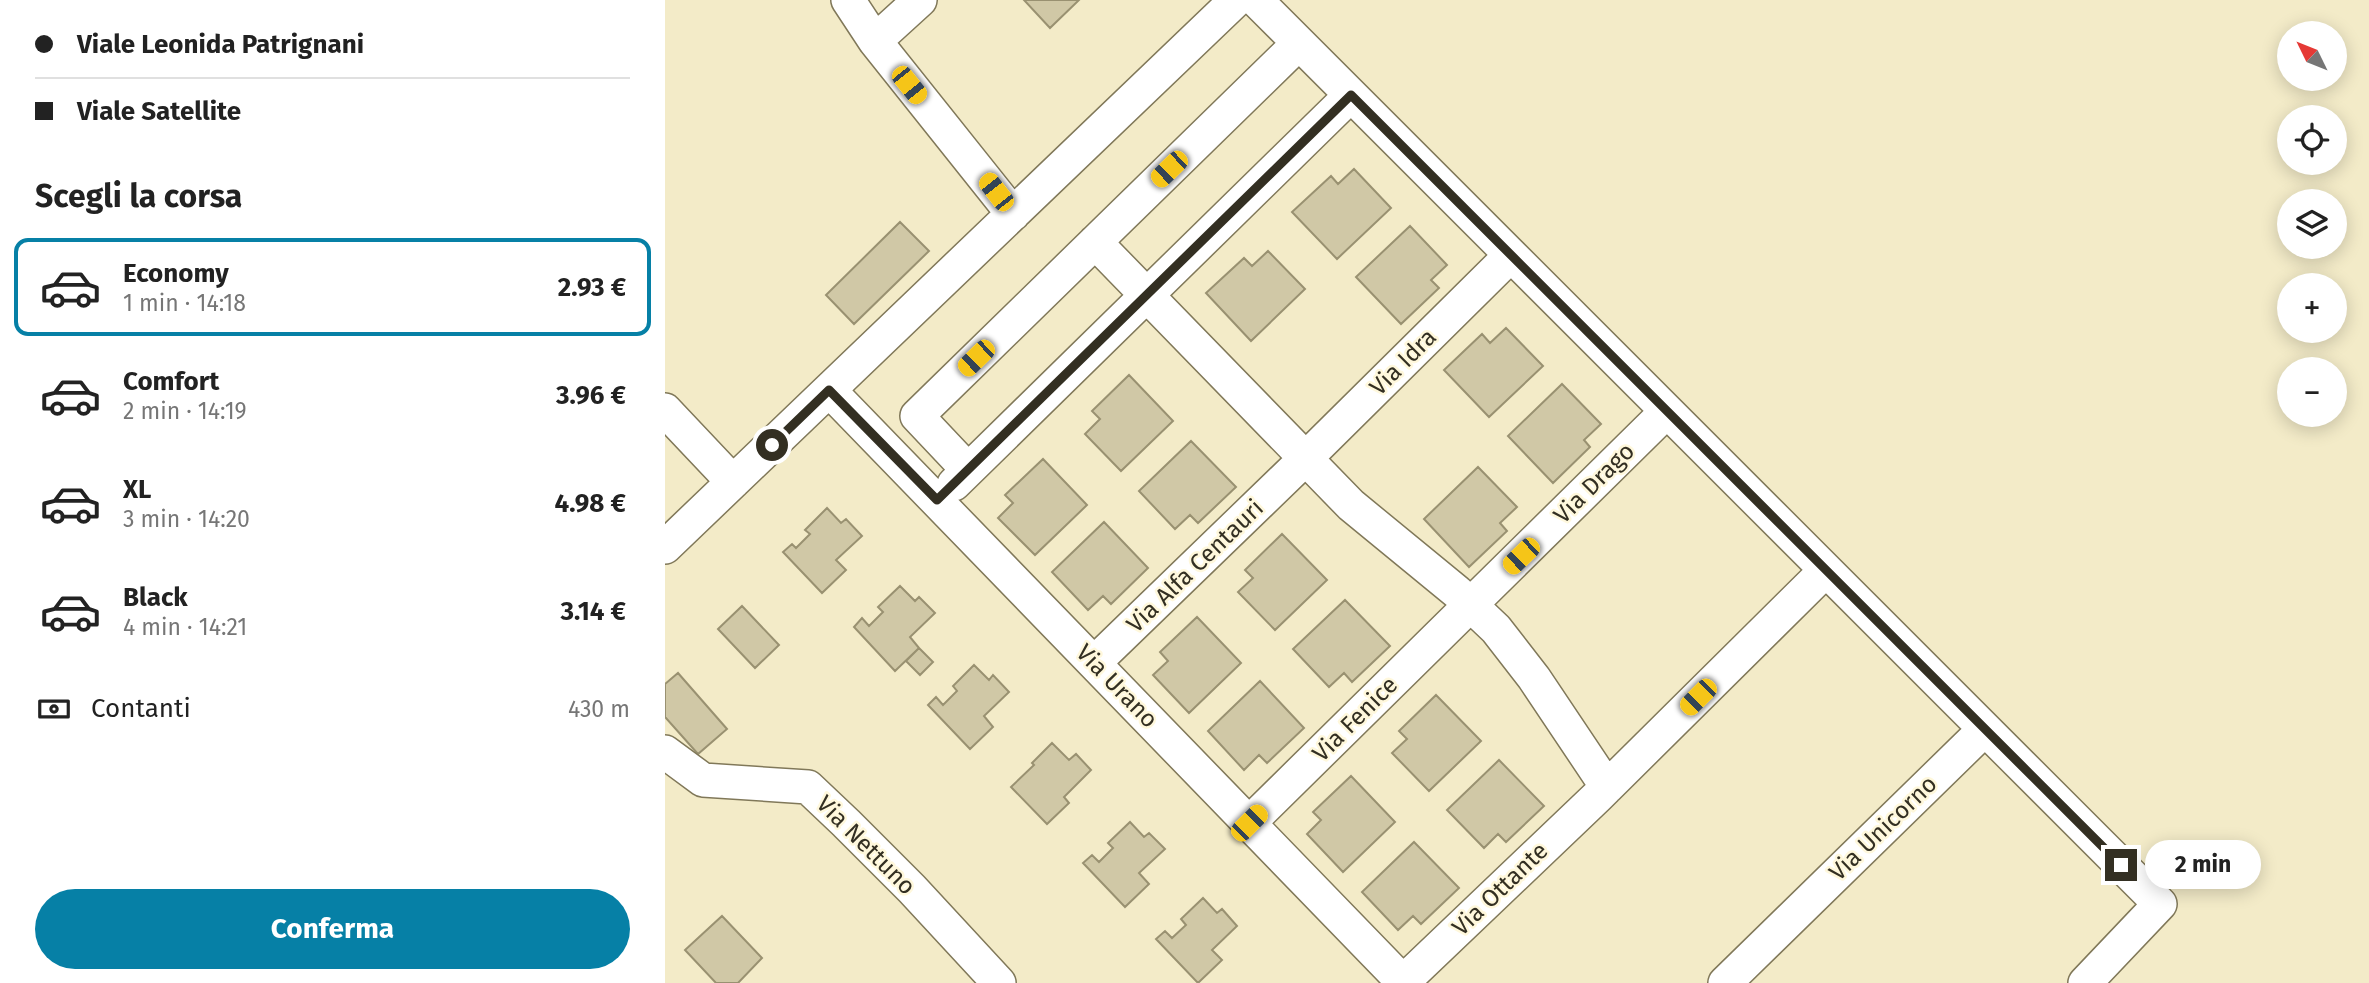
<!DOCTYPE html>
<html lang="it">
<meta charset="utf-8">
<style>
:root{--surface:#fff;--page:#f2f2f2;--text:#222;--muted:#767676;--line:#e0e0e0;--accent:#0680a6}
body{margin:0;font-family:"Fira Sans",sans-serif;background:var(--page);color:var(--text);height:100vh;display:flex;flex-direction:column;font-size:26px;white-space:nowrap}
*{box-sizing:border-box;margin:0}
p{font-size:23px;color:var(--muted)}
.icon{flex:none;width:38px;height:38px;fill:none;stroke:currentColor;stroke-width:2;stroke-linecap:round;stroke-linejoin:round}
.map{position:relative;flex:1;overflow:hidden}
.details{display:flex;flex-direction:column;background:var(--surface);width:665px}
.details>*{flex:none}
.guide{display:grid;align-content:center;height:154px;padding:0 35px;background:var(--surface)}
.needle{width:46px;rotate:313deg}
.buttons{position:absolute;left:1612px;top:21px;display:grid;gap:14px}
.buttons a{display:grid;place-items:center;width:70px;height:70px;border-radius:50%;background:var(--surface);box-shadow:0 4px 18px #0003;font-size:35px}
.end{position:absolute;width:32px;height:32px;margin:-16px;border:9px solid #332f22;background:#fff;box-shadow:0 0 0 4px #fff}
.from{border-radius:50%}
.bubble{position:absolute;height:49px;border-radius:24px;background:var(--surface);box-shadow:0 4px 18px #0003;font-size:23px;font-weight:700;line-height:49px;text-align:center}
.car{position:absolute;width:21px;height:42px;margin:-21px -10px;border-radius:9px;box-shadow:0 0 5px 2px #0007;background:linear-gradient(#f5c518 24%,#345 0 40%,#f5c518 0 76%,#345 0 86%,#f5c518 0)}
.guide b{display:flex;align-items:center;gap:24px;height:66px;font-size:26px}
.guide b+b{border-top:2px solid var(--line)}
.guide i{width:18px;height:18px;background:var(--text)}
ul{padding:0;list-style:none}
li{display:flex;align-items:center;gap:21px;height:98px;margin:0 14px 10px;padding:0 21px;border:4px solid transparent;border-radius:14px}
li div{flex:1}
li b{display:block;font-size:26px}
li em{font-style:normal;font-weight:700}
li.active{border-color:var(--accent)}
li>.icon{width:63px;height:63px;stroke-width:1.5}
h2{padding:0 35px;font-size:32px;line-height:84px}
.pay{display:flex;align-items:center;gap:18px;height:77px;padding:0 35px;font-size:26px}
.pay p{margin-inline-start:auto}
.action{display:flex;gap:14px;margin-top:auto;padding:14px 35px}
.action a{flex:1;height:80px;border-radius:42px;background:var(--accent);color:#fff;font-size:28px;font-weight:700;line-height:80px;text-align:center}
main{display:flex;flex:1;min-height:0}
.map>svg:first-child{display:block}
.building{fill:#d0c8a6;stroke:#999171;stroke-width:2}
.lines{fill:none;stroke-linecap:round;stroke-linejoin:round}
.minor-casing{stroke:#807859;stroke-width:36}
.minor{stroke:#fff;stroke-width:33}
.route{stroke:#332f22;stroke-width:9}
.labels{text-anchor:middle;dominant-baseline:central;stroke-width:5;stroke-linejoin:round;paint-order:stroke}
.street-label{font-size:24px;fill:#332f22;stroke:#fff8dc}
</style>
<main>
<section class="details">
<div class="guide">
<b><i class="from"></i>Viale Leonida Patrignani</b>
<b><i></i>Viale Satellite</b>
</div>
<h2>Scegli la corsa</h2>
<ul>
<li class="active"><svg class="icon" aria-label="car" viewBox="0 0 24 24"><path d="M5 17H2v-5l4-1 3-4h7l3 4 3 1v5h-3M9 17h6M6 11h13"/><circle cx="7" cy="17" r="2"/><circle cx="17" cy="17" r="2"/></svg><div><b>Economy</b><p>1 min · 14:18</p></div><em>2.93 €</em></li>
<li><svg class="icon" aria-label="car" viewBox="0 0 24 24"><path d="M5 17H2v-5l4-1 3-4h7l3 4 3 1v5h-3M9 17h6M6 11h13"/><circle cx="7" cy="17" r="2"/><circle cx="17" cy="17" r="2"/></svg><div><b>Comfort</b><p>2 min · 14:19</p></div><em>3.96 €</em></li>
<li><svg class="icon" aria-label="car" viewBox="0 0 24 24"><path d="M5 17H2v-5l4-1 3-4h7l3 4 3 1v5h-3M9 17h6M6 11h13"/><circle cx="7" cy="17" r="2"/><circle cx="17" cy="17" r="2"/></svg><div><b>XL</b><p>3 min · 14:20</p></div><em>4.98 €</em></li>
<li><svg class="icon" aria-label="car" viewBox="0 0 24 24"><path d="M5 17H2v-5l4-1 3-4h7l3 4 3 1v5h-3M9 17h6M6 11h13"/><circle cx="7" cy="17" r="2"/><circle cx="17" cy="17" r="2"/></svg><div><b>Black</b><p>4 min · 14:21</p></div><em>3.14 €</em></li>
</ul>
<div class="pay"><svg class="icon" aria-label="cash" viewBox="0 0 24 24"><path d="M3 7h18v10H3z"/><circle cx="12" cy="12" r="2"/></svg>Contanti<p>430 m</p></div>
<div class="action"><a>Conferma</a></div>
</section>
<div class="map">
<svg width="1704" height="983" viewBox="0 0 1704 983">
<rect width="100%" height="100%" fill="#f3ebc8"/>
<path class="building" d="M359,0h55l-29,28z
M689,169l37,39 -54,51 -45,-47 39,-36 7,8z
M235,222l29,29 -75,73 -28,-29z
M745,226l37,39 -16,15 8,8 -38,36 -45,-47z
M603,251l37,38 -54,52 -45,-48 38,-35 8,8z
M841,328l37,38 -54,51 -45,-47 38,-36 8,9z
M464,375l44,46 -52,50 -36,-37 15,-15 -8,-8z
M897,384l39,40 -17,16 6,7 -37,36 -45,-47z
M526,441l45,46 -38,36 -8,-8 -15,14 -36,-38z
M378,459l44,46 -52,50 -37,-37 15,-15 -8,-8z
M813,467l39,40 -17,16 7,8 -38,36 -45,-48z
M162,508l14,15 5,-4 16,17 -26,24 10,10 -24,23 -39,-41 9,-8 4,4 14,-14 -5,-4z
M439,522l44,46 -37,36 -8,-8 -15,14 -36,-38z
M617,534l45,46 -52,50 -37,-38 15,-14 -8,-8z
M235,586l15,15 4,-4 16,16 -25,24 9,11 -24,23 -41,-44 8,-9 7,8 14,-14 -5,-5z
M680,600l45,46 -38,36 -8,-9 -15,14 -36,-38z
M77,606l37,39 -24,23 -37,-39z
M532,617l44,46 -52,50 -36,-38 15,-14 -8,-9z
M254,648l14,14 -13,13 -14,-14z
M309,665l15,15 4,-5 16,17 -25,24 9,11 -23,22 -42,-44 8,-8 7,8 14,-14 -4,-5z
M13,673l49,56 -29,25 -33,-37v-33z
M595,681l44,47 -37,35 -8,-8 -15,15 -36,-39z
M771,695l45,46 -52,50 -37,-38 15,-14 -8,-8z
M387,743l17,17 7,-6 15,16 -27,27 5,6 -22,21 -36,-37 23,-22 -2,-2z
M834,760l45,46 -38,36 -8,-8 -14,14 -37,-38z
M686,776l44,46 -52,50 -36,-38 14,-14 -8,-8z
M465,822l14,15 5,-4 16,16 -26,24 10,11 -24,23 -42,-44 9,-8 7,7 14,-14 -5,-5z
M749,842l45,46 -38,36 -8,-8 -15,14 -36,-38z
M538,898l14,15 5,-4 15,17 -25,24 10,10 -24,23 -42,-44 9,-8 7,7 14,-13 -5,-6z
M57,916l40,42 -24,25h-22l-31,-33z"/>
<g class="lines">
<g class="minor-casing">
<path id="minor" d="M183,0l27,41 138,173
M591,0l904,904 -75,79
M210,41l45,-41
M430,242l256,263 106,87 39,37 38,49 73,109
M164,390l575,593
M0,410l68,72
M303,470l-51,-54 382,-373
M289,484l397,-389
M0,547l571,-547
M429,663l211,-204 206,-204
M0,752l38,28 105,7 38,36 66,66 87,94
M584,823l418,-412
M738,982l195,-186 228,-226
M1060,983l260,-254"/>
</g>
<use href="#minor" class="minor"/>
</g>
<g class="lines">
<path class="route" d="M107,445l57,-55 108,110 414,-405 770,770"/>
</g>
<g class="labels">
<g class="street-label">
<text transform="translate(738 362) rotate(-45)">Via Idra</text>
<text transform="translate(929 483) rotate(-45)">Via Drago</text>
<text transform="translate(530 566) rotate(-44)">Via Alfa Centauri</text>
<text transform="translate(452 686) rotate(46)">Via Urano</text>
<text transform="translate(690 719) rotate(-45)">Via Fenice</text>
<text transform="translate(1218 828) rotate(-44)">Via Unicorno</text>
<text transform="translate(201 845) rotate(45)">Via Nettuno</text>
<text transform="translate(835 889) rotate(-44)">Via Ottante</text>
</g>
</g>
</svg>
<div class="buttons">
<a><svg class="needle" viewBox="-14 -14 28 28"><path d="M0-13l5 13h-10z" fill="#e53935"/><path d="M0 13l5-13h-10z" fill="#767676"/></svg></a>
<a><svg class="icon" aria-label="locate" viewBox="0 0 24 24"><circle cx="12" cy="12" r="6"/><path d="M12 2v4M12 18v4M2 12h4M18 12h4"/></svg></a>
<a><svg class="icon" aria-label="layers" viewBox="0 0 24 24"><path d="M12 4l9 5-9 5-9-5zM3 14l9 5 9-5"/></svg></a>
<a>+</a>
<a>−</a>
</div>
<i class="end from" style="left:107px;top:445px"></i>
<i class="end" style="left:1456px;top:865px"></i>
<div class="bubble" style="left:1480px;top:840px;width:116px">2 min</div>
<i class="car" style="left:244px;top:85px;rotate:141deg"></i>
<i class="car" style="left:504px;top:169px;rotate:226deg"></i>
<i class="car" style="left:331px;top:192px;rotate:322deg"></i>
<i class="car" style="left:311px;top:358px;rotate:226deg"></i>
<i class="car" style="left:856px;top:556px;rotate:226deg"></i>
<i class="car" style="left:1033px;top:697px;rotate:225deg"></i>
<i class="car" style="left:584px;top:823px;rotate:45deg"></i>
</div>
</main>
